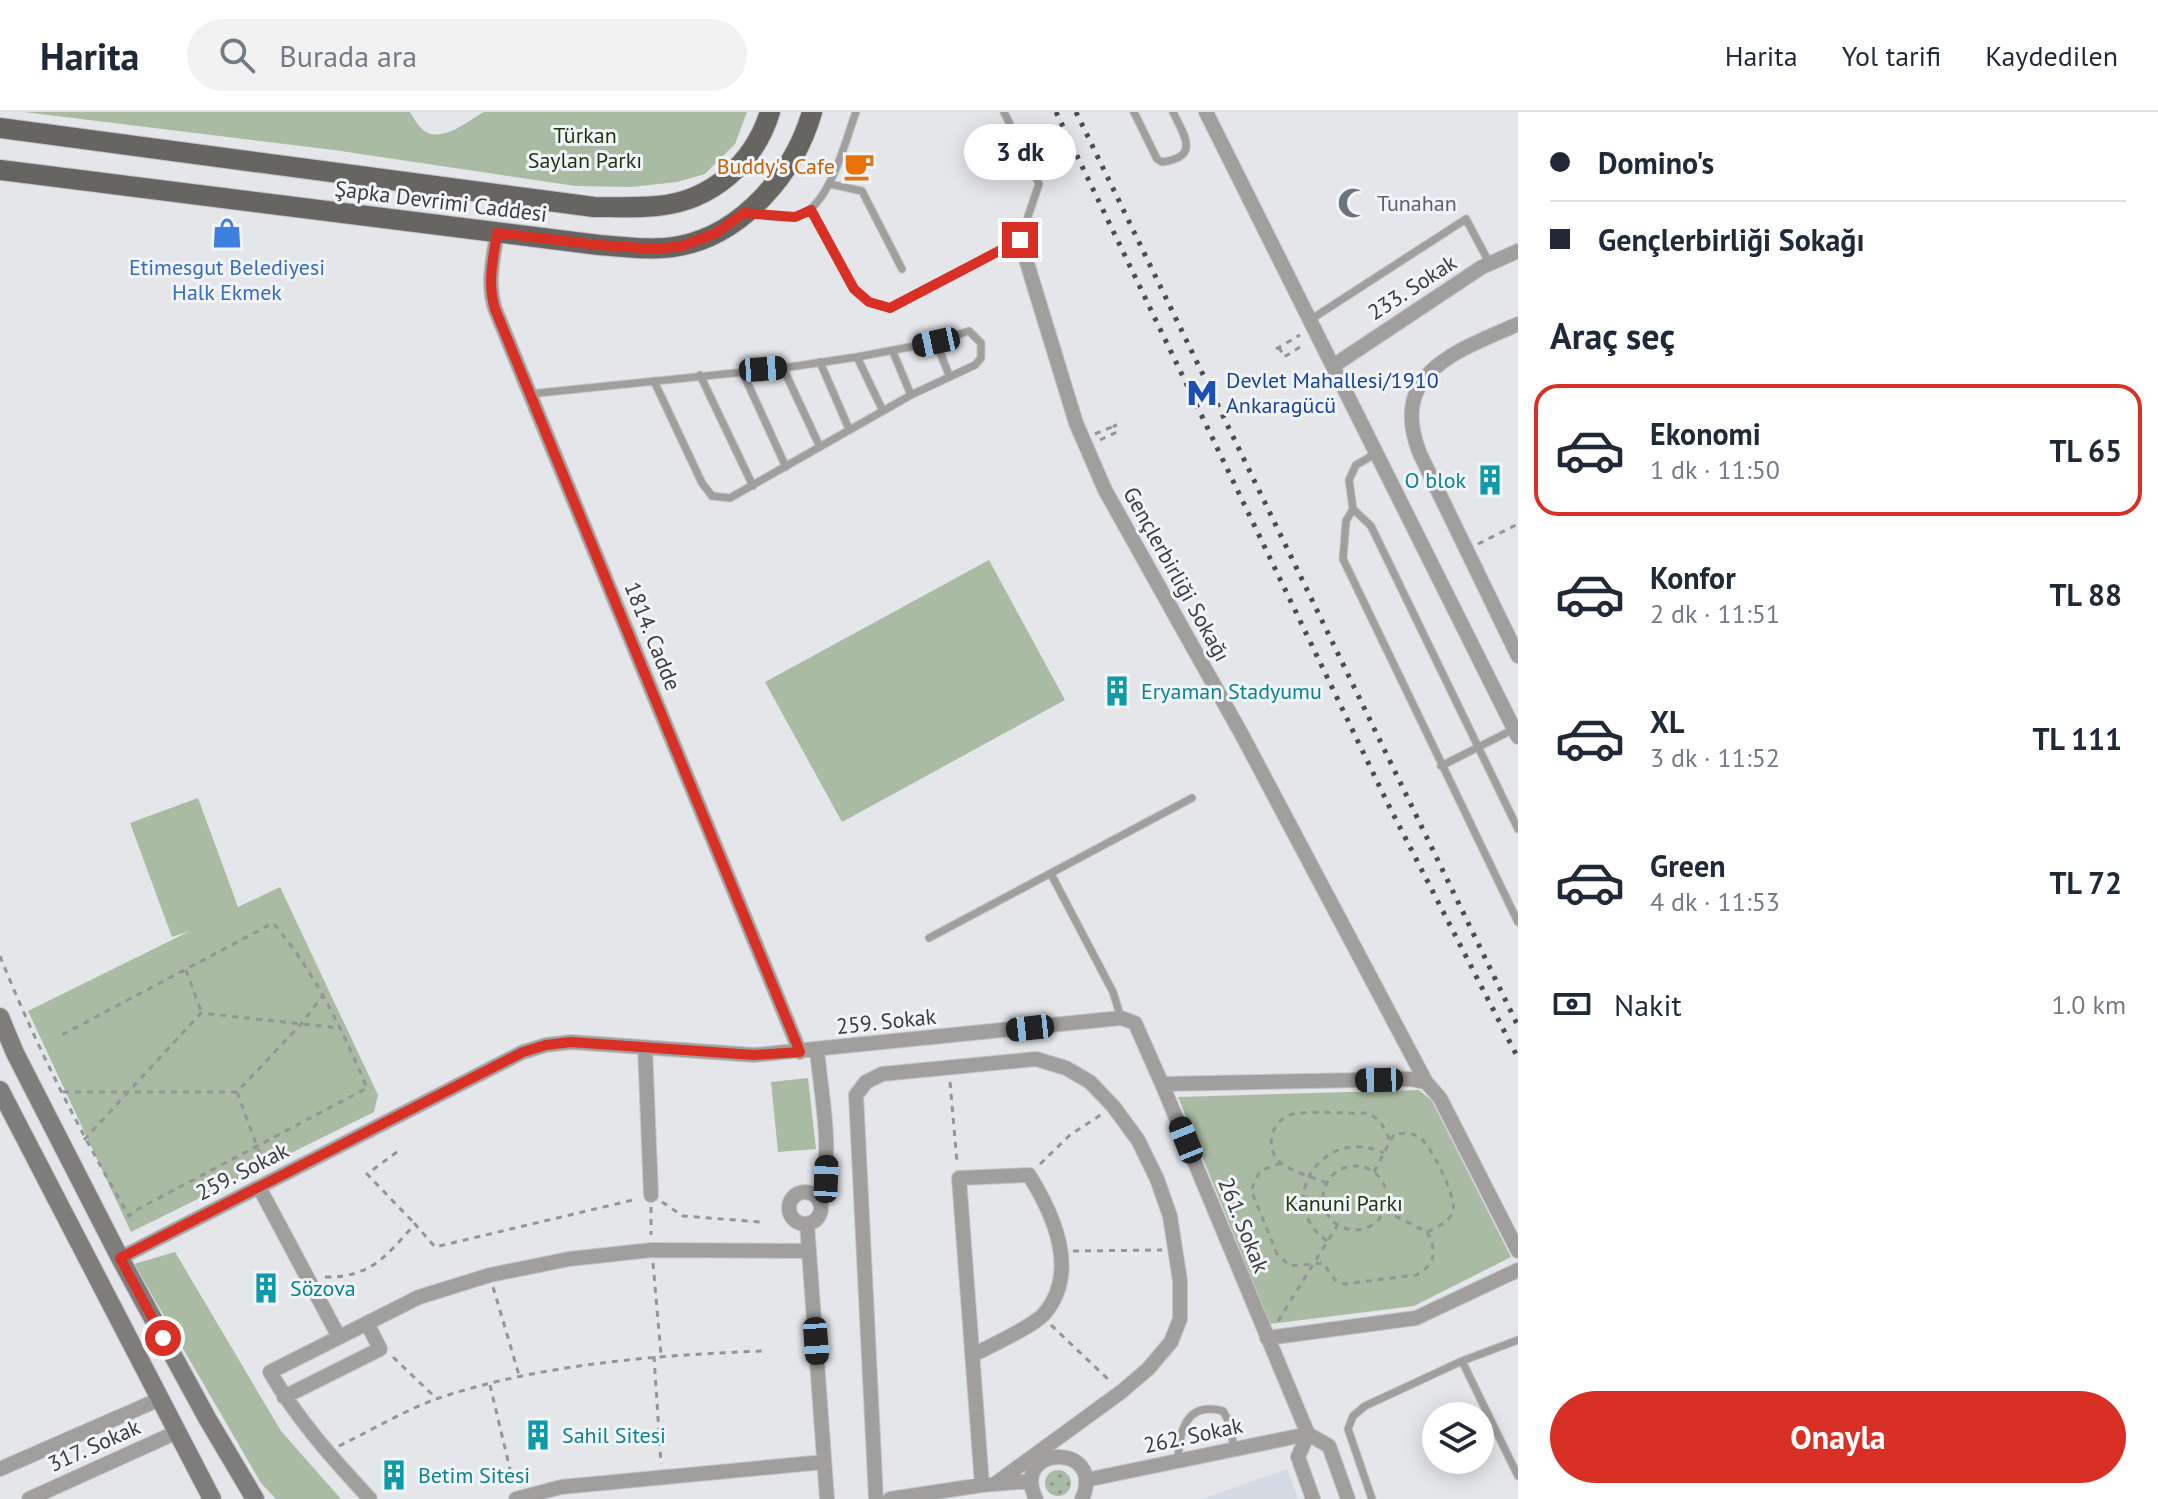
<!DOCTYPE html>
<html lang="tr">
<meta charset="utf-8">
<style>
:root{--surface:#fff;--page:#f2f2f3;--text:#1f2937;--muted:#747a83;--line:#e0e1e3;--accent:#d93025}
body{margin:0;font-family:"PT Sans",sans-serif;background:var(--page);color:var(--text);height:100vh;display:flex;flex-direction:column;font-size:30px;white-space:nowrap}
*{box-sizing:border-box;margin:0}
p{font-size:26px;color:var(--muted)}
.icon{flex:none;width:44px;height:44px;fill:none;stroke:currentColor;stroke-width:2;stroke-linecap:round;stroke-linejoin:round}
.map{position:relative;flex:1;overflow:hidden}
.details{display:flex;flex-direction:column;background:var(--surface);width:640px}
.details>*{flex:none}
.hud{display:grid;align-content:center;height:176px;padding:0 32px;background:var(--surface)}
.fabs{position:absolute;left:1422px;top:1290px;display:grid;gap:16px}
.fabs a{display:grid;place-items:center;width:72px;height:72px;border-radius:50%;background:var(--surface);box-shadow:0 4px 20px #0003;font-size:40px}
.end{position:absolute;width:36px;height:36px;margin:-18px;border:10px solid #d93025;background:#fff;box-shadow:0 0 0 4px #fff}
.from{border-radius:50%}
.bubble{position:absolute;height:56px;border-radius:28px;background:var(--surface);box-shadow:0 4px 20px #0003;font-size:26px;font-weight:700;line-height:56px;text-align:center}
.car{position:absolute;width:24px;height:48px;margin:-24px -12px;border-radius:10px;box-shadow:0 0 6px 2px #0007;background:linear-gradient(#222 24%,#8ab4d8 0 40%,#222 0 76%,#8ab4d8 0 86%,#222 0)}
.hud b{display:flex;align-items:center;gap:28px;height:76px;font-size:30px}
.hud b+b{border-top:2px solid var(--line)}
.hud i{width:20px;height:20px;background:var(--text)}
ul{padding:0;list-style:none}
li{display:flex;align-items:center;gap:24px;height:132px;margin:0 16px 12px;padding:0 16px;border:4px solid transparent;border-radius:24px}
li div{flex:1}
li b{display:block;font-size:30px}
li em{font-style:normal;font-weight:700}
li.active{border-color:var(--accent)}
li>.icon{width:72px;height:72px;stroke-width:1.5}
h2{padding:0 32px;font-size:36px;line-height:96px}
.pay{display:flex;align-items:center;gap:20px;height:88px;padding:0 32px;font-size:30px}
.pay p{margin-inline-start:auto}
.cta{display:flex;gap:16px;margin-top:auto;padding:16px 32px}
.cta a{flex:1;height:92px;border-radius:48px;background:var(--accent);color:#fff;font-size:32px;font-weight:700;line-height:92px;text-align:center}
header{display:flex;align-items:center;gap:48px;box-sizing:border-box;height:112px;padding:0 40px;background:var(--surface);border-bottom:2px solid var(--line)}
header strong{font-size:38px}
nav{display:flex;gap:44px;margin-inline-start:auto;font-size:28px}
.search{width:560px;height:72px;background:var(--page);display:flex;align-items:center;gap:20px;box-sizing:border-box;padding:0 28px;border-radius:44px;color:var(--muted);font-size:30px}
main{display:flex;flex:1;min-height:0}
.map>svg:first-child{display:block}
.built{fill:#d3dae4}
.grass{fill:url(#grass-dots)}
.park{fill:#a9bba2}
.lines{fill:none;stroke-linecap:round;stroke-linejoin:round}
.service-casing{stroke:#c2c4c7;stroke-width:9}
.minor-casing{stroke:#c2c4c7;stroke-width:16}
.secondary-casing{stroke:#c2c4c7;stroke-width:20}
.primary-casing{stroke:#c2c4c7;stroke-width:22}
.path{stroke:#939597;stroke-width:3;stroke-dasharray:6 6;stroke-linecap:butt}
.service{stroke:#a19f9e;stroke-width:7}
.minor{stroke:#a19f9e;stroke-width:14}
.secondary{stroke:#7f7d7b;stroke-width:18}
.primary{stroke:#676562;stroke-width:20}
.rail{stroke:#4c4d4f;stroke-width:5;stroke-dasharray:4 8;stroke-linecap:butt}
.route{stroke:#d93025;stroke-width:10}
.labels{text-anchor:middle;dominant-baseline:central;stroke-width:6;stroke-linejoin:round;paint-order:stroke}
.park-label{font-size:22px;fill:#1c370e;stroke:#f1f4f8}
.food-label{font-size:22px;fill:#c56008;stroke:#f1f4f8;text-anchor:end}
.street-label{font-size:22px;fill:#3b3c3d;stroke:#f1f4f8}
.worship-label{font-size:22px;fill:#5b616d;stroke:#f1f4f8;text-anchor:start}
.shop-label{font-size:22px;fill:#366cbe;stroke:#f1f4f8}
.transit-label{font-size:22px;fill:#164399;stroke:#f1f4f8;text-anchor:start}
.culture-label{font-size:22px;fill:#0d838f;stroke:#f1f4f8;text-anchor:start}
</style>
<header>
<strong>Harita</strong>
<div class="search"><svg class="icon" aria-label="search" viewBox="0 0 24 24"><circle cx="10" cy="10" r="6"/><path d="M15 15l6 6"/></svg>Burada ara</div>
<nav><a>Harita</a><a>Yol tarifi</a><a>Kaydedilen</a></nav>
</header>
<main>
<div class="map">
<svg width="1518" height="1387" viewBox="0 0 1518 1387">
<defs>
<pattern id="grass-dots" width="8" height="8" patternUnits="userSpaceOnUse" patternTransform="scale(2)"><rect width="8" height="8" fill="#a9bba2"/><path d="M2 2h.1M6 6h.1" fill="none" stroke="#8b9985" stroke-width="1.8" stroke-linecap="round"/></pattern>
</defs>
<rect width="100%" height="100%" fill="#e4e6ea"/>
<path class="built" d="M1287,1357l11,30h-96z"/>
<path class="grass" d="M1045 1371a13 13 0 1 1 26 0a13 13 0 1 1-26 0Z"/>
<path class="park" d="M24,0h386c4,6 9,16 16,20 18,10 43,-12 58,-20h263l-12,32 -30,30 -28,8 -46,5 -55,-1 -242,-36z
M989,448l76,140 -223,122 -77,-140z
M198,686l40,109 42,-20 98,208 -4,17 -243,120 -103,-221 162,-80 -18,6 -42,-114z
M808,966l8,71 -38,3 -7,-70z
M1419,978l13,11 79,156 -97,49 -144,18 -92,-227z
M175,1140l106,179 60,68h-65l-15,-16 -127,-219z"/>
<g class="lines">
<g class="service-casing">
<path id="service" d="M1134,0l23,47 5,3c39,-5 22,-27 11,-50
M830,72l32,7 40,78
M811,98l43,79 15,13 21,6 130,-68 19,-56 -35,-72
M750,102c14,1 31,5 45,3 34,-6 50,-76 61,-105
M1310,208l156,-101 24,45
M936,230l13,33
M893,240l18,43
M857,245l26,54
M820,250l29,67
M783,256l37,79
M742,259l44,96
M700,263l53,111
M529,282l254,-26 74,-11 79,-15 33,-11 12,12v15l-6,7 -64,30 -181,103 -18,-2 -10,-13 -48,-102
M1377,341l-21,12 -7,15 4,29 -7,12 -3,38 175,363
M1353,397l18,17 147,303
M1441,654l73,-37
M1051,762l62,118 8,26
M929,826l263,-140
M1462,1249l56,115
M1178,1349c1,-30 8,-60 45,-50l9,16 1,23
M1372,1387l-24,-70 5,-13 12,-10 97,-45 56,-21"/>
</g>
<g class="minor-casing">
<path id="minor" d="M1206,0l312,625
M497,121c-4,27 -10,50 -2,76l305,743
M1020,128l56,183 29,67 137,245 184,347
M1518,212c-60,27 -131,48 -98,130l98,202
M1333,254l149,-99 36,-16
M645,935l6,148
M817,938c4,46 18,106 1,149
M1162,972l146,350 21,12 19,53
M259,1075l80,150
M789 1096a16 16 0 1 1 32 0a16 16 0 1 1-32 0Z
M807,1112l20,275
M120,1146l403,-206 23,-7 25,-3 183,13 367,-37 14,5 27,61 248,-5 16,3 14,16 78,153
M1267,1226l149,-20 102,-48
M973,1243c17,-9 59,-28 71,-41 36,-42 10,-99 -15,-139l-70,3 23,307
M284,1285l96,-48 -13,-26
M1308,1322l-10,23 15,42
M0,1357l160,-70
M1086,1368l222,-46
M29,1387l148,-67
M370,1387c-37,-40 -73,-80 -100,-127l149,-75 71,-22 79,-16 83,-9 157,1
M516,1387l45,-12 263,-25
M876,1387l-20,-404 10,-13 16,-8 154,-15 30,9 24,14 23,24 25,34 19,39 13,37 10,65v38l-9,23 -23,27 -27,23 -126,92
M890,1387l92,-14 49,-4
M1036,1387c-27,-55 71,-57 46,0"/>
</g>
<g class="secondary-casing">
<path id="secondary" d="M0,905l15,36 105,205 87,160 48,81
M0,978l212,409"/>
</g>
<g class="primary-casing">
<path id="primary" d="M0,16l594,79c21,0 42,1 63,-1 55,-5 97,-43 113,-94
M0,58l599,75c27,2 54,6 80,1 64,-12 116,-74 133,-134"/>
</g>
<path class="path" d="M1279,235l5,10 21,-13
M1276,237l24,-14
M1095,322l19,-8
M1100,328l17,-8 -3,-6 3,-1
M1478,432l40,-20
M0,844c36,90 80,176 129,260l9,-7 229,-121c-25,-59 -52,-116 -94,-165l-215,114
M186,858l15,41
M950,970l7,80
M63,980h174l65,-69 21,-28
M237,980l28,76
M84,1028l117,-127 138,15
M397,1040l-30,22 47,49
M1281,1051l-21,8 -9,19 26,64 13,12 33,-3 12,17 10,4 71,-9c20,-10 21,-25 11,-43
M1040,1052l30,-29 32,-21
M1323 1086a32 32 0 1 1 64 0a32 32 0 1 1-64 0Z
M1374,1060l20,-38c8,0 18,-2 25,3 12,7 39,63 34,75 -4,10 -17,16 -26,20l-42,-21
M1327,1071c-12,-5 -37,-12 -46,-20 -17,-14 -11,-43 12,-49 20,-4 53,0 74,-1 14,6 18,15 23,29
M662,1090l21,14 78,6
M651,1095v28
M1327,1129c-55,-39 -4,-117 57,-88
M1073,1139l89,-1
M653,1151l8,92
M325,1165c46,1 62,-22 90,-53l20,23 202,-48
M493,1175l26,88
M1278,1209l59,-95
M1051,1213l61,58
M654,1244l7,108
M393,1245l44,42
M490,1273l24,101
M339,1334c33,-16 66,-36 100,-48 101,-34 219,-43 325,-47"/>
<use href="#service" class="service"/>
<use href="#minor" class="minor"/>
<use href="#secondary" class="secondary"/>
<use href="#primary" class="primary"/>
<path class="rail" d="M1056,0l332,692 130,254
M1076,0l442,914"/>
</g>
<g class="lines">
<path class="route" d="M163,1226l-43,-80 403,-206 23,-7 25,-3 183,13 46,-3 -305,-743c-8,-26 -2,-49 2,-76l102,12 57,4 26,-3 34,-13 28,-20 51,4 16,-7 43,79 15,13 21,6 130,-68"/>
</g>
<defs>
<g id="cafe-bare" transform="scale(2.4)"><path d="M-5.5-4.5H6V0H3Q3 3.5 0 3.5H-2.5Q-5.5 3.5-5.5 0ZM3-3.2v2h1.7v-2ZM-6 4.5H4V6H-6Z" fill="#e8710a" stroke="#f1f4f8" stroke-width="2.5" paint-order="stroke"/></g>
<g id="mosque-bare" transform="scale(2.4)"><path d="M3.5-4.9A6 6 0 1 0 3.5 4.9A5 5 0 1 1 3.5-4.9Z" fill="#6b7280" stroke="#f1f4f8" stroke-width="2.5" paint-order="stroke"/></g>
<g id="shop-bare" transform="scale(2.4)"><path d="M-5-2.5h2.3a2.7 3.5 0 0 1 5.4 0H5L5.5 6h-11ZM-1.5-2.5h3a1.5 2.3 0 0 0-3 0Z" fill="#3f7fe0" stroke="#f1f4f8" stroke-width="2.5" paint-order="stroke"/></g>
<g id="metro-bare" transform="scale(2.4)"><path d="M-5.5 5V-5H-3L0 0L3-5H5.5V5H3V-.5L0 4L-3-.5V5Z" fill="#1a4fb4" stroke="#f1f4f8" stroke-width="2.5" paint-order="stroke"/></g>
<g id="building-bare" transform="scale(2.4)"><path d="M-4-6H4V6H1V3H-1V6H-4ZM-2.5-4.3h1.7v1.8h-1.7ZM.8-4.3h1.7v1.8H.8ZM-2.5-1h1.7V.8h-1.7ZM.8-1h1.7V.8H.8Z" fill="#0f9aa8" stroke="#f1f4f8" stroke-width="2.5" paint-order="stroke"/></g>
</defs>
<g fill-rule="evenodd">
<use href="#cafe-bare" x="859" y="54"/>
<use href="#mosque-bare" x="1353" y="91"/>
<use href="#shop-bare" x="227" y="121"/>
<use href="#metro-bare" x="1202" y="281"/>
<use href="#building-bare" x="1490" y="368"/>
<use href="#building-bare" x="1117" y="579"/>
<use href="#building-bare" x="266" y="1176"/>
<use href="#building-bare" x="538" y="1323"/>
<use href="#building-bare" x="394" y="1363"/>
</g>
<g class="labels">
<g class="park-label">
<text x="585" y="23">Türkan<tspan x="585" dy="25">Saylan Parkı</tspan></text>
<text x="1344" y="1091">Kanuni Parkı</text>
</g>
<g class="food-label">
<text x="835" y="54">Buddy's Cafe</text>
</g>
<g class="street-label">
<text transform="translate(441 89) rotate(7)">Şapka Devrimi Caddesi</text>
<text transform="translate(1412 175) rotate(-33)">233. Sokak</text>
<text transform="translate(1177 462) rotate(61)">Gençlerbirliği Sokağı</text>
<text transform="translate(653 524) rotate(68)">1814. Cadde</text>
<text transform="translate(886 909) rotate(-6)">259. Sokak</text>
<text transform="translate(242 1059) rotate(-27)">259. Sokak</text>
<text transform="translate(1244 1113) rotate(68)">261. Sokak</text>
<text transform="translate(1193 1323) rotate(-12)">262. Sokak</text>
<text transform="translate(94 1333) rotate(-24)">317. Sokak</text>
</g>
<g class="worship-label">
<text x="1377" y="91">Tunahan</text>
</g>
<g class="shop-label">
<text x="227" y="155">Etimesgut Belediyesi<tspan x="227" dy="25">Halk Ekmek</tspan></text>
</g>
<g class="transit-label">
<text x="1226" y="268">Devlet Mahallesi/1910<tspan x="1226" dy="25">Ankaragücü</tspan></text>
</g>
<g class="culture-label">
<text x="1466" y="368" text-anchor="end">O blok</text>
<text x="1141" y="579">Eryaman Stadyumu</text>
<text x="290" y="1176">Sözova</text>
<text x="562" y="1323">Sahil Sitesi</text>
<text x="418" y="1363">Betim Sitesi</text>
</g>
</g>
</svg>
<div class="fabs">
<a><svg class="icon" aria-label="layers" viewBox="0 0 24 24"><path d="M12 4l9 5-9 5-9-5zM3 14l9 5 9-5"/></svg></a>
</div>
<i class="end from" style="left:163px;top:1226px"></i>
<i class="end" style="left:1020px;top:128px"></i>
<div class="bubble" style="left:964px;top:12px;width:112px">3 dk</div>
<i class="car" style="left:936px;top:230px;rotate:258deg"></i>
<i class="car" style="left:763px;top:257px;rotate:86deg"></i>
<i class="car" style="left:1030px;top:916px;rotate:264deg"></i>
<i class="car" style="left:1379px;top:968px;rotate:269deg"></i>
<i class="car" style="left:1186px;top:1028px;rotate:338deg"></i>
<i class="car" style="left:826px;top:1067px;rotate:2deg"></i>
<i class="car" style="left:816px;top:1229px;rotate:176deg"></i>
</div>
<section class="details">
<div class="hud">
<b><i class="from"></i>Domino's</b>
<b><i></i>Gençlerbirliği Sokağı</b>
</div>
<h2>Araç seç</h2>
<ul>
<li class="active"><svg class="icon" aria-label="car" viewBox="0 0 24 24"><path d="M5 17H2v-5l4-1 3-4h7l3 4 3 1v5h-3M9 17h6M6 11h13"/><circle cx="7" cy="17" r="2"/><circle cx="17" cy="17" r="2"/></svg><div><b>Ekonomi</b><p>1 dk · 11:50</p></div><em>TL 65</em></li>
<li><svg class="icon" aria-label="car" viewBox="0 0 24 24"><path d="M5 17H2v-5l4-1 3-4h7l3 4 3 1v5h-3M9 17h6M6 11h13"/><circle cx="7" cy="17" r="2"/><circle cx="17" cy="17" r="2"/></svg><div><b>Konfor</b><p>2 dk · 11:51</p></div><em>TL 88</em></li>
<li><svg class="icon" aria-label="car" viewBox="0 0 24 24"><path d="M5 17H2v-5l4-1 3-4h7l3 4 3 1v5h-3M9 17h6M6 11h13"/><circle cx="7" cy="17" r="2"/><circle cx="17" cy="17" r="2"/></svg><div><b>XL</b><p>3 dk · 11:52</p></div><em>TL 111</em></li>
<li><svg class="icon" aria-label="car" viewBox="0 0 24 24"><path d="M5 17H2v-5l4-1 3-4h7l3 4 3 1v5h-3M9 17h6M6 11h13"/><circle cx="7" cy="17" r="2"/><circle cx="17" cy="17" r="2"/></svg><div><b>Green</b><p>4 dk · 11:53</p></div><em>TL 72</em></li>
</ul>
<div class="pay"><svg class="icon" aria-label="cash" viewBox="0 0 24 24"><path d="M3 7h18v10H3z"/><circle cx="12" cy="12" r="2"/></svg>Nakit<p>1.0 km</p></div>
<div class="cta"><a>Onayla</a></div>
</section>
</main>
